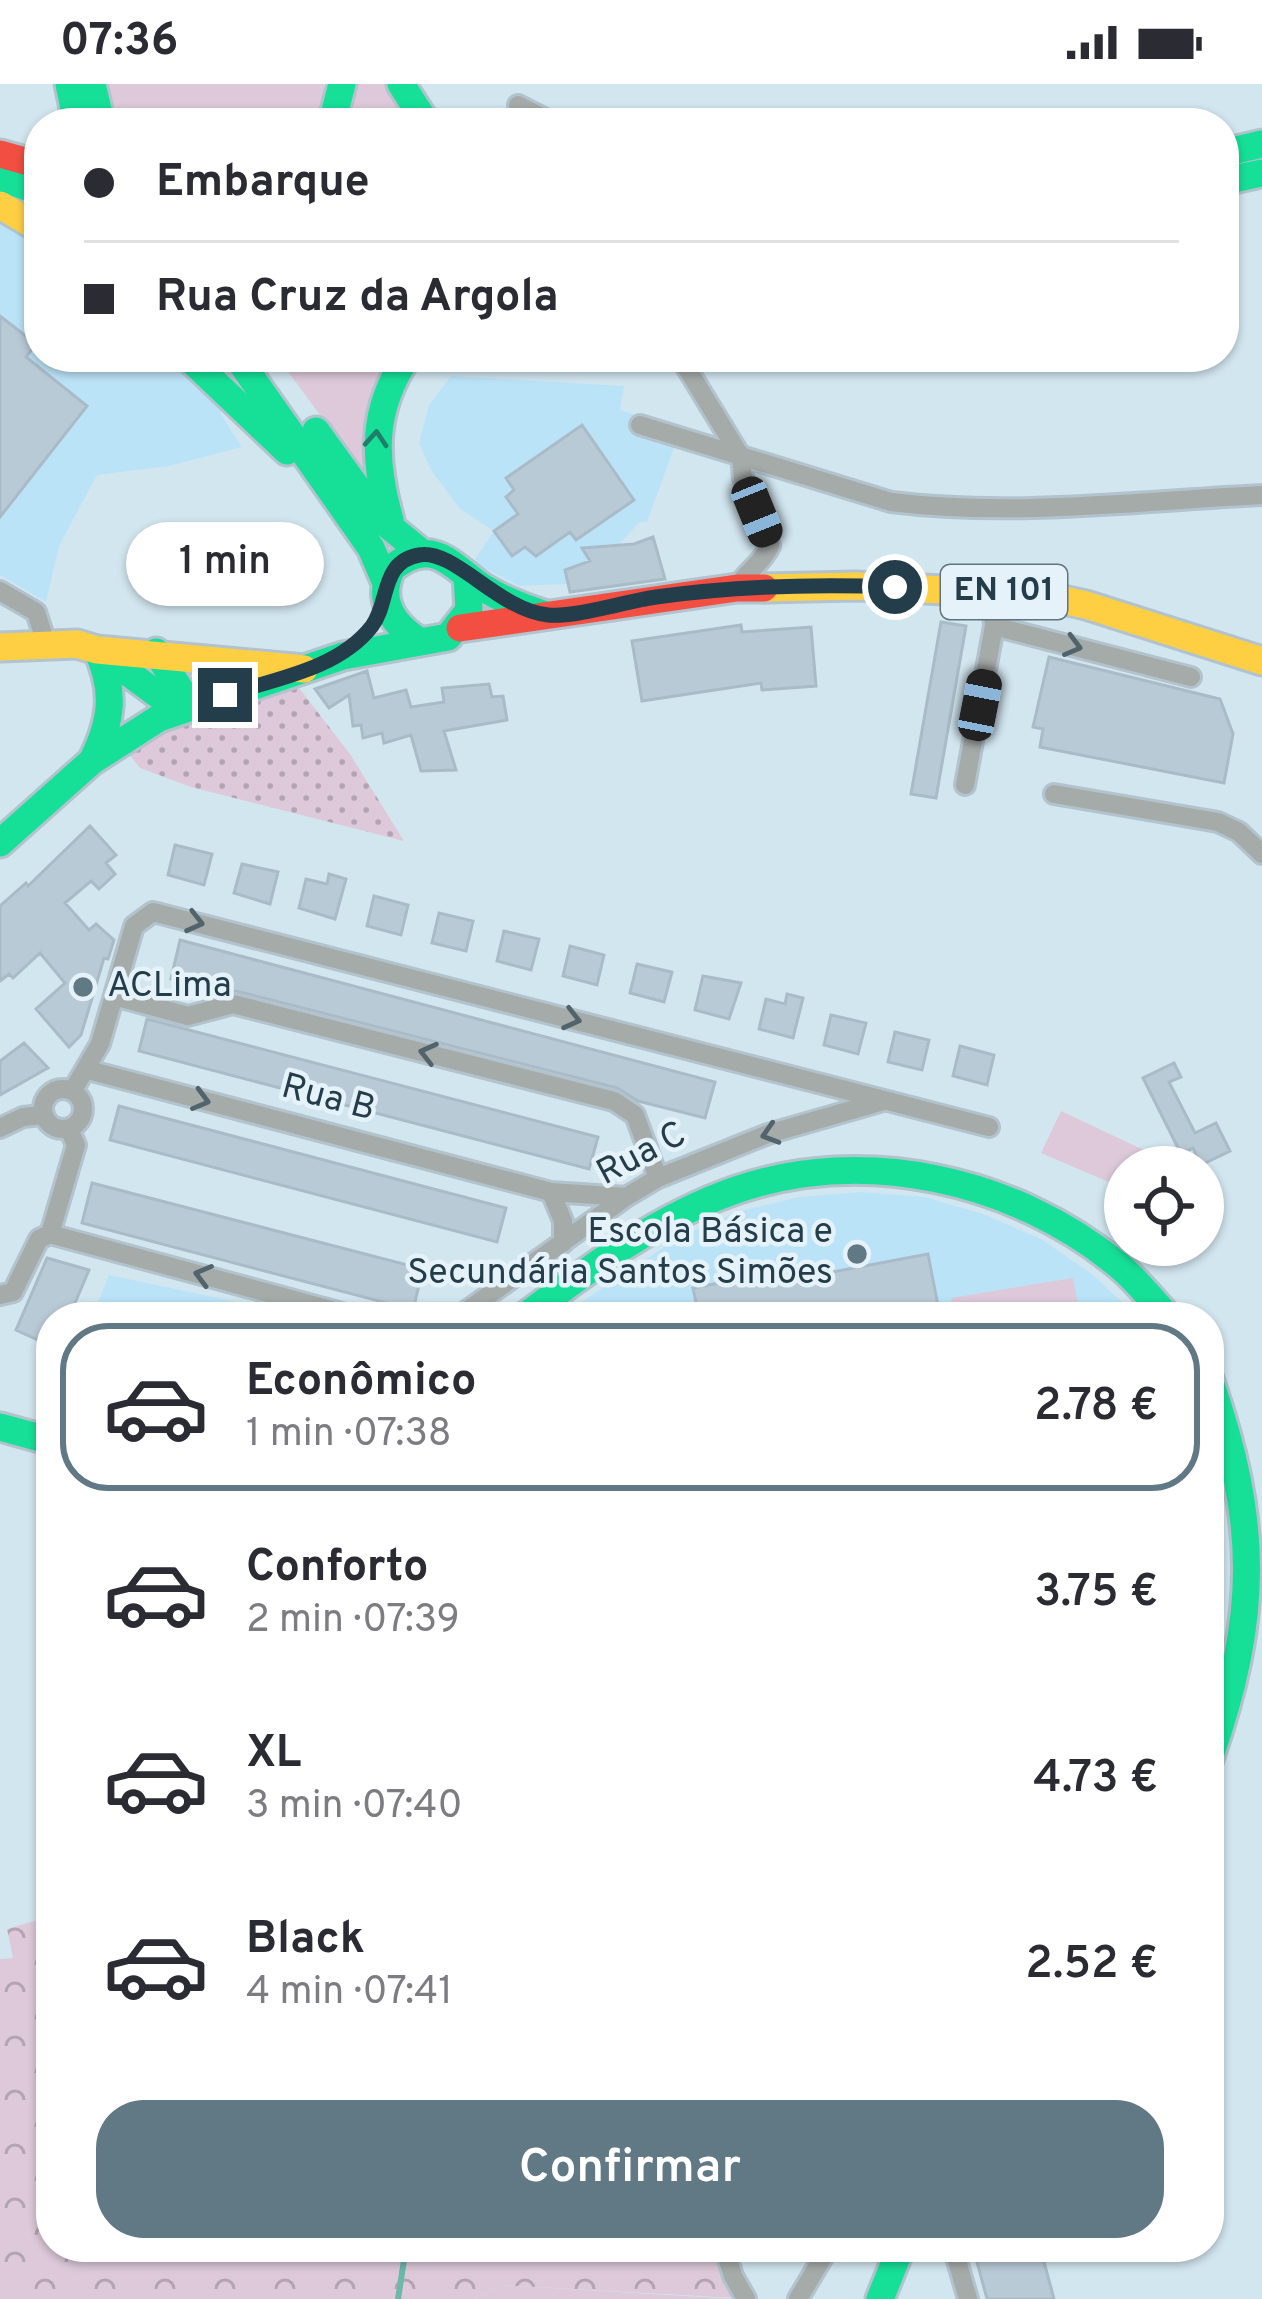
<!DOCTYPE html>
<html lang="pt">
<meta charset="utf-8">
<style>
:root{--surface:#fff;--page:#f2f2f3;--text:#2b2b33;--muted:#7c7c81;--line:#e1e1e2;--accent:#617885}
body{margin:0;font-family:Overpass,sans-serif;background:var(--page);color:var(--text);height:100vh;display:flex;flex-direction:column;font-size:45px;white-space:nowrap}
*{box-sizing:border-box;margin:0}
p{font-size:39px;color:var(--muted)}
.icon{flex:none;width:66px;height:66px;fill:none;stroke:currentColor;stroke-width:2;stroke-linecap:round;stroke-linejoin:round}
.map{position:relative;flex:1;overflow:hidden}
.side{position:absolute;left:36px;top:1218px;width:1188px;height:960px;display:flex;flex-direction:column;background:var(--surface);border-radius:48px;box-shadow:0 3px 9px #0004}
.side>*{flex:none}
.banner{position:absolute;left:24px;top:24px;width:1215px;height:264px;border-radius:48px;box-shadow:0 3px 9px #0004;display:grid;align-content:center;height:264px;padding:0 60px;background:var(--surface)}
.buttons{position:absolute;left:1104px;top:1062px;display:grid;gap:24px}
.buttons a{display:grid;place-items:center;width:120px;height:120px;border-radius:50%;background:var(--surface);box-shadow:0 3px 9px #0004;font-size:60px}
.end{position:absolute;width:54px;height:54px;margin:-27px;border:15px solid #243d4b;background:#fff;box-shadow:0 0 0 6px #fff}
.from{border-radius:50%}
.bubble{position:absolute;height:84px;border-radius:42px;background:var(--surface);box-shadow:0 3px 9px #0004;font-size:39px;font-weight:600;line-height:84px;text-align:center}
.car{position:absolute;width:36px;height:72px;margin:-36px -18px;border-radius:15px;box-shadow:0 0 9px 3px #0007;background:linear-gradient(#222 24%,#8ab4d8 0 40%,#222 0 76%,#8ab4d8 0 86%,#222 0)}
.banner b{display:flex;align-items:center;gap:42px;height:114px;font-size:45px}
.banner b+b{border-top:3px solid var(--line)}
.banner i{width:30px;height:30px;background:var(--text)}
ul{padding:21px 0 0;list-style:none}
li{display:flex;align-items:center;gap:36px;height:168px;margin:0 24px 18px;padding:0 36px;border:6px solid transparent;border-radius:48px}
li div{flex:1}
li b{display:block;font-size:45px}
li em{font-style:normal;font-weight:600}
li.current{border-color:var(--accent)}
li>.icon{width:108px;height:108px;stroke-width:1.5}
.primary-button{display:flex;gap:24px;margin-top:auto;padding:24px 60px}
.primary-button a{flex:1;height:138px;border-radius:48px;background:var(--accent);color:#fff;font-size:48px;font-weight:600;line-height:138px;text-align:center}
.status{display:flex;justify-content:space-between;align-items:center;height:84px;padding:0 60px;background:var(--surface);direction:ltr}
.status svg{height:33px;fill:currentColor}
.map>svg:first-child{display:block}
.built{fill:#bbe3f8}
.grass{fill:#ddc9d9}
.park{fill:url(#park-crowns)}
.garden{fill:url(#garden-dots)}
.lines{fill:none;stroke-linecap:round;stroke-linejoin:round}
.stream{stroke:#6cb9aa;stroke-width:6}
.building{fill:#b9cad7;stroke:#aabbc8;stroke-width:3}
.street-casing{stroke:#b2c3cd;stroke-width:24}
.fast-casing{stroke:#b2c3cd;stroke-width:33}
.slow-casing{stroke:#b2c3cd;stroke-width:33}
.jam-casing{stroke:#b2c3cd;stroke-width:33}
.street{stroke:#a5aba9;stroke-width:18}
.fast{stroke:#16e098;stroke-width:27}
.slow{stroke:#ffcf43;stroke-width:27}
.jam{stroke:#f24e42;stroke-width:27}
.oneway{stroke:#1e7e6a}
.oneway2{stroke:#51646c}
.route{stroke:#243d4b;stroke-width:15}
.poi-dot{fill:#617885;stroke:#e6f2f9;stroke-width:4.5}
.labels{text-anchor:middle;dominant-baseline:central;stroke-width:9;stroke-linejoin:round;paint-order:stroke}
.shield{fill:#e6f2f9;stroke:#5e737f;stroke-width:3}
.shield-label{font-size:33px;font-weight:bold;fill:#243d4b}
.poi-label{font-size:36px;fill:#243d4b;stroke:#e6f2f9;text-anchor:start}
.street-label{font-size:36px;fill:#243d4b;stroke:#e6f2f9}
</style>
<div class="status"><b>07:36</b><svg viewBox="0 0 49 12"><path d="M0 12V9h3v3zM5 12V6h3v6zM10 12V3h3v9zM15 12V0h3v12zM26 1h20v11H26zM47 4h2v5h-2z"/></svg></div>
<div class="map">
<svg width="1262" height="2215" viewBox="0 0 1262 2215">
<defs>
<pattern id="park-crowns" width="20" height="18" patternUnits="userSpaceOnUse" patternTransform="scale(3)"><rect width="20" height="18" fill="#ddc9d9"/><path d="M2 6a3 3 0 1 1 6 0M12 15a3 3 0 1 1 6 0" fill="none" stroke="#b3a4b2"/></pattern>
<pattern id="garden-dots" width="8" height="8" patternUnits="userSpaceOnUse" patternTransform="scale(3)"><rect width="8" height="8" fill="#ddc9d9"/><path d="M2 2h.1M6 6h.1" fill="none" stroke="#b3a4b2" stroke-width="1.8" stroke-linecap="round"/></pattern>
</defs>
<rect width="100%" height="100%" fill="#d2e6f0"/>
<path class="built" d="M0,139l39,24v110h127l58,51 -4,5 22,34 -73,19 -72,9 -38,71 -13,56 -46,-27z
M451,292l173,10 -4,24 26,8 29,27 -28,77h-8l-20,23 -54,25 3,14 -49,2 -46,-24 21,-31 -34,-22 -29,-39 -12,-27 10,-38z
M861,1108l64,5 58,17 58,25 51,35 46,43h-570l-3,-4 114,-76 58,-25 62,-15z
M109,1191l128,27 -4,15h-141z"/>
<path class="grass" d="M105,0h219l-1,21 -9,18h-199z
M350,0h39l27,39h-70z
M277,273h113l-26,117z
M1061,1027l89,42 -6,14h-19v22l-84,-36z
M1073,1194l7,39h-126l-3,-19z
M500,2201l236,14h-260z"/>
<path class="park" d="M51,1832v331h668l17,51 -236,-13 -24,14h-476v-340l13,-1 -6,-29z"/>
<path class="garden" d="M292,595l58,75 54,87 -213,-54 -51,-19 -15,-19z"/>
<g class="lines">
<path class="stream" d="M398,2215l8,-52"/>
</g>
<path class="building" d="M0,232l36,28 -10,13 61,49 -87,111z
M582,341l52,75 -58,40 -6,-8 -34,24 -11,-9 -13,9 -18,-25 24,-17 -12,-17 8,-7 -8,-12z
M653,453l12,42 -95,13 -5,-22 25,-9 -8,-13 52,-4z
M941,538l25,4 -30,172 -25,-4z
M741,541l1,7 69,-5 5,59 -54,4 -1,-7 -119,18 -10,-60z
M1049,573l171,42 13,35 -9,49 -184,-36 3,-18 -10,-2z
M367,587l7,27 32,-8 5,17 33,-5 -2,-14 47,-4 3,13 11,-1 4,24 -63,11 12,39 -35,1 -10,-36 -27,8 -2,-10 -19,5 -2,-13 -8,1 -4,-31 -20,13 -14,-19z
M90,742l26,29 -10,8 9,11 -16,15 -8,-8 -26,22 24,27 7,-6 18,16 -6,19 -4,-1 -23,77 -12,12 -33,-38 29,-26 -25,-30 -27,25 -4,-4 -9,7v-75l26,-23 2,3z
M175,761l37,9 -8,31 -36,-10z
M242,780l36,8 -8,32 -36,-11z
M329,790l17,5 -11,40 -36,-11 7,-29 21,5z
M374,812l34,9 -7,30 -34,-9z
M439,829l34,8 -7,30 -34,-8z
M504,847l35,8 -8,31 -34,-9z
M180,856l535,142 -10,36 -67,-17 -21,-13 -381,-97 -13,2 -52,-14z
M570,862l34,9 -7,30 -34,-9z
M637,880l35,8 -8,30 -34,-9z
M703,892l38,7 -12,36 -34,-9z
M787,910l16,4 -10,40 -34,-9 7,-30 19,5z
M831,931l35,8 -8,31 -34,-9z
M147,935l451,118 -9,32 -450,-118z
M895,948l34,8 -7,30 -34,-8z
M24,959l24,25 -48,27v-34z
M960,962l34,9 -7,30 -34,-9z
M1174,979l7,14 -12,5 26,51 21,-10 14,28 -29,14 -8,-17 -12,6 -38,-76z
M119,1022l387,102 -9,34 -387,-102z
M92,1099l331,86 -10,41 -331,-87z
M928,1170l11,57 -34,6h-206l-6,-29 79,-15 2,10z
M47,1174l42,12 -20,47h-18v29l-35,-16z
M973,2163h67l14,52h-67z"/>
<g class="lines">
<g class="street-casing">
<path id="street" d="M518,21l35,18
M680,273l61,100 2,21 27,68c-8,18 -24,25 -33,42
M640,341l251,77c122,15 249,-1 371,-7
M0,507l36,21 10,31
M994,542l197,51
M965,701l29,-159 -3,-35
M1054,710l164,28 21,10 23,22
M114,912l74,20 45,-12 381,97 21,14 23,63
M88,986l463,122 75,5
M43 1025a20 20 0 1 1 40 0a20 20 0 1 1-40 0Z
M73,1006l27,-46 34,-118 19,-14 836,215
M0,1044l23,-11 19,-2
M551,1108l12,29v22
M50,1150l307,83
M50,1150l26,-89 -7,-16
M0,1211l13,-3 26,-53 11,-5
M458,1233l168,-120 32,-19 110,-44 115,-33
M724,2163l9,29 13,23
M953,2163l15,52
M798,2215l31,-52"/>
</g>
<g class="fast-casing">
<path id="fast" d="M69,0l8,39
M92,0l9,39
M401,0l25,39
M332,39l10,-39
M1224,69l38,-9
M0,94l39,13
M1224,97l38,-8
M188,273l99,94
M237,273l134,191 15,35
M316,347l62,86 44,36
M390,436c-17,-60 -19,-110 17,-163
M419,557c-27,-17 -43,-42 -27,-73 40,-32 58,-4 90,19 19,12 40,20 61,27
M100,568l80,59
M156,568l24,37v22
M92,677c20,-39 24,-71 5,-111
M0,759l92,-82 67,-43 184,-62 105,-19 21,-27 -2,-34
M524,1233c66,-49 134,-100 212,-127 128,-44 277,-11 381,74 19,15 34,35 51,53
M1209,1295c50,143 50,237 0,380
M0,1343l51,14
M880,2215l21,-52"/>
</g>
<g class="slow-casing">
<path id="slow" d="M0,121l39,23
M764,504l92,-2 180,8 50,11 176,56
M0,563l77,-3 20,6 207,19"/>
</g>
<g class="jam-casing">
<path id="jam" d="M0,70l39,11
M460,544l277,-40h27"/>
</g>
<use href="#street" class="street"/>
<use href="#fast" class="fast"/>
<use href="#slow" class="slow"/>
<use href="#jam" class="jam"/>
</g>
<defs><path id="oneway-chevron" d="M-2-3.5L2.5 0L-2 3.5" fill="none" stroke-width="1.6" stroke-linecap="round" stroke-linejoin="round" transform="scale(3)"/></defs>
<use class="oneway" href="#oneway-chevron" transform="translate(376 355) rotate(-86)"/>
<g class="oneway2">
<use href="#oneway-chevron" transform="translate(1073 562) rotate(15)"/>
<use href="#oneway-chevron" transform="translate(195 838) rotate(14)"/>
<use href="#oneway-chevron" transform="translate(572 935) rotate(14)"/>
<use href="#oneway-chevron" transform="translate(428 969) rotate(-166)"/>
<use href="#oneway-chevron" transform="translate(201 1016) rotate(15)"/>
<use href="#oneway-chevron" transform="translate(770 1050) rotate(163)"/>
<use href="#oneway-chevron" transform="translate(203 1191) rotate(-165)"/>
</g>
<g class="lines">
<path class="route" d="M225,611c50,-16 114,-26 147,-69 18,-24 8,-64 47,-71 35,-7 79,55 129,60 26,3 79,-14 108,-18 79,-11 160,-13 239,-10"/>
</g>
<g class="poi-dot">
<circle cx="83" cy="903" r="12"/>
<circle cx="857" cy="1170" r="12"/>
</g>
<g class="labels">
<rect class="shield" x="941" y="481" width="126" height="54" rx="9"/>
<g class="shield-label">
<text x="1004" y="508">EN 101</text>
</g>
<g class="poi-label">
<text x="107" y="903">ACLima</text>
<text x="833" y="1149" text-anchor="end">Escola Básica e<tspan x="833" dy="41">Secundária Santos Simões</tspan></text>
</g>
<g class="street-label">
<text transform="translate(328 1015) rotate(15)">Rua B</text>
<text transform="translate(642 1071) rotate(-28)">Rua C</text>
</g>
</g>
</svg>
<div class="buttons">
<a><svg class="icon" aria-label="locate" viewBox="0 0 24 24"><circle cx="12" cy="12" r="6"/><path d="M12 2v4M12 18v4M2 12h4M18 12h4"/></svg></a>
</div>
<i class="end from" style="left:895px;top:503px"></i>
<i class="end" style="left:225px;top:611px"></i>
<div class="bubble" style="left:126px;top:438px;width:198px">1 min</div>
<i class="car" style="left:757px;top:428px;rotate:158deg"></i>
<i class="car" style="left:980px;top:621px;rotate:11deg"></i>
<div class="banner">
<b><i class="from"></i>Embarque</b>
<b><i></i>Rua Cruz da Argola</b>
</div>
<section class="side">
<ul>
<li class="current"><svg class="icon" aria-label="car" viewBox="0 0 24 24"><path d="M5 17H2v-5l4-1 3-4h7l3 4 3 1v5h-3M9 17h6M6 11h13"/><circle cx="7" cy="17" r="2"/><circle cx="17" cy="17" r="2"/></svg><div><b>Econômico</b><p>1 min · 07:38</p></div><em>2.78 €</em></li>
<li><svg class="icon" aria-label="car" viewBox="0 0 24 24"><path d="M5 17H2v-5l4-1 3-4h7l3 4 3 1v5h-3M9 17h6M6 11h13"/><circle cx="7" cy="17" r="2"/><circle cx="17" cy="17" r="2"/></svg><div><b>Conforto</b><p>2 min · 07:39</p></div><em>3.75 €</em></li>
<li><svg class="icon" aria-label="car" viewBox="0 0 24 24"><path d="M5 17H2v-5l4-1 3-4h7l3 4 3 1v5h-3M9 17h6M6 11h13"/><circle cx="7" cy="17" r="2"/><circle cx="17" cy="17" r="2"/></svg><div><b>XL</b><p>3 min · 07:40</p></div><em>4.73 €</em></li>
<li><svg class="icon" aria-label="car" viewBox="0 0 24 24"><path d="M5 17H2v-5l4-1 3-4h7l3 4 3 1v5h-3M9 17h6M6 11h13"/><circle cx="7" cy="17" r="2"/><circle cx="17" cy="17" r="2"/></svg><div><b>Black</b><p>4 min · 07:41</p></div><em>2.52 €</em></li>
</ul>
<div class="primary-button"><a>Confirmar</a></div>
</section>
</div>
